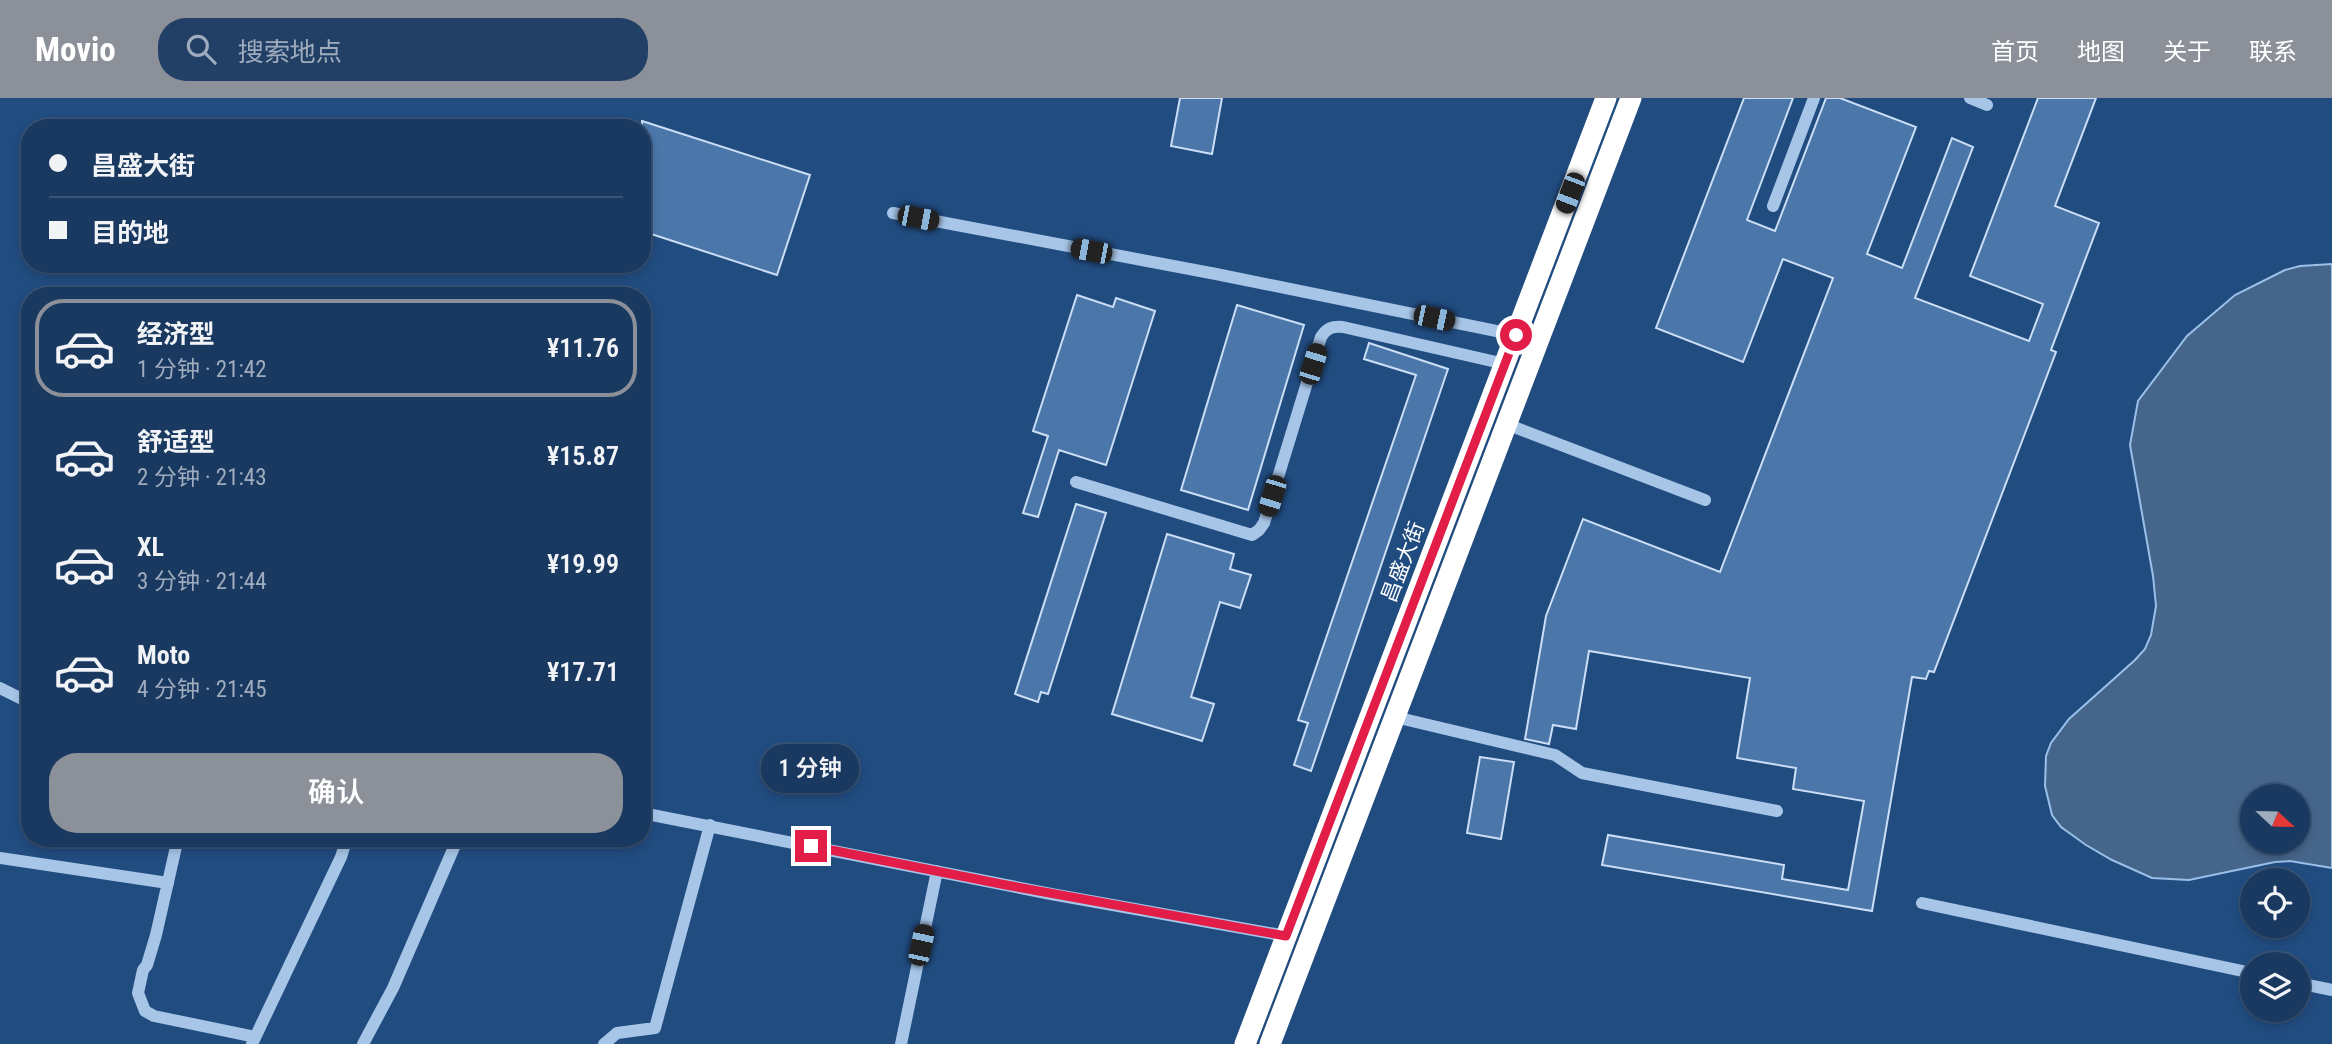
<!DOCTYPE html>
<html lang="zh">
<meta charset="utf-8">
<style>
:root{--surface:#193960;--page:#224066;--text:#f1f3f6;--muted:#9facbd;--line:#375375;--accent:#8c9099}
body{margin:0;font-family:"Roboto Condensed","Noto Sans SC",sans-serif;background:var(--page);color:var(--text);height:100vh;display:flex;flex-direction:column;font-size:26px;white-space:nowrap}
*{box-sizing:border-box;margin:0}
p{font-size:23px;color:var(--muted)}
.icon{flex:none;width:38px;height:38px;fill:none;stroke:currentColor;stroke-width:2;stroke-linecap:round;stroke-linejoin:round}
.map{position:relative;flex:1;overflow:hidden}
.drawer{position:absolute;left:21px;top:189px;width:630px;height:560px;display:flex;flex-direction:column;background:var(--surface);border-radius:28px;box-shadow:0 4px 10px #0003,0 0 0 2px var(--line)}
.drawer>*{flex:none}
.top-card{position:absolute;left:21px;top:21px;width:630px;height:154px;border-radius:28px;box-shadow:0 4px 10px #0003,0 0 0 2px var(--line);display:grid;align-content:center;height:154px;padding:0 28px;background:var(--surface)}
.needle{width:46px;rotate:112deg}
.fabs{position:absolute;left:2240px;top:686px;display:grid;gap:14px}
.fabs a{display:grid;place-items:center;width:70px;height:70px;border-radius:50%;background:var(--surface);box-shadow:0 4px 10px #0003,0 0 0 2px var(--line);font-size:35px}
.end{position:absolute;width:32px;height:32px;margin:-16px;border:9px solid #e11d48;background:#fff;box-shadow:0 0 0 4px #fff}
.from{border-radius:50%}
.bubble{position:absolute;height:49px;border-radius:24px;background:var(--surface);box-shadow:0 4px 10px #0003,0 0 0 2px var(--line);font-size:23px;font-weight:600;line-height:49px;text-align:center}
.car{position:absolute;width:21px;height:42px;margin:-21px -10px;border-radius:9px;box-shadow:0 0 5px 2px #0007;background:linear-gradient(#222 24%,#8ab4d8 0 40%,#222 0 76%,#8ab4d8 0 86%,#222 0)}
.top-card b{display:flex;align-items:center;gap:24px;height:66px;font-size:26px}
.top-card b+b{border-top:2px solid var(--line)}
.top-card i{width:18px;height:18px;background:var(--text)}
ul{padding:12px 0 0;list-style:none}
li{display:flex;align-items:center;gap:21px;height:98px;margin:0 14px 10px;padding:0 14px;border:4px solid transparent;border-radius:28px}
li div{flex:1}
li b{display:block;font-size:26px}
li em{font-style:normal;font-weight:600}
li.on{border-color:var(--accent)}
li>.icon{width:63px;height:63px;stroke-width:1.5}
.action{display:flex;gap:14px;margin-top:auto;padding:14px 28px}
.action a{flex:1;height:80px;border-radius:28px;background:var(--accent);color:#fff;font-size:28px;font-weight:600;line-height:80px;text-align:center}
header{display:flex;align-items:center;gap:42px;box-sizing:border-box;height:98px;padding:0 35px;background:var(--accent);color:#fff}
header strong{font-size:33px}
nav{display:flex;gap:38px;margin-inline-start:auto;font-size:24px}
.search{width:490px;height:63px;background:var(--page);display:flex;align-items:center;gap:18px;box-sizing:border-box;padding:0 24px;border-radius:28px;color:var(--muted);font-size:26px}
.map>svg:first-child{display:block}
.water{fill:#45658a;stroke:#9ac0e9;stroke-width:2;fill-rule:evenodd}
.building{fill:#4a76a9;stroke:#cadef6;stroke-width:2}
.lines{fill:none;stroke-linecap:round;stroke-linejoin:round}
.minor{stroke:#a6c5e7;stroke-width:12}
.highway{stroke:#fff;stroke-width:21}
.route{stroke:#e11d48;stroke-width:9}
.labels{text-anchor:middle;dominant-baseline:central;stroke-width:5;stroke-linejoin:round;paint-order:stroke}
.street-label{font-size:21px;fill:#fff;stroke:#214c80}
</style>
<header>
<strong>Movio</strong>
<div class="search"><svg class="icon" aria-label="search" viewBox="0 0 24 24"><circle cx="10" cy="10" r="6"/><path d="M15 15l6 6"/></svg>搜索地点</div>
<nav><a>首页</a><a>地图</a><a>关于</a><a>联系</a></nav>
</header>
<div class="map">
<svg width="2332" height="946" viewBox="0 0 2332 946">
<rect width="100%" height="100%" fill="#214c80"/>
<path class="water" d="M2332,166v604l-42,-7 -15,1 -86,18 -37,-2 -40,-18 -26,-15 -25,-18 -9,-12 -7,-29 1,-30 5,-13 18,-24 66,-59 10,-11 6,-14 5,-29 -3,-30 -23,-131 8,-44 49,-65 48,-41 50,-25 15,-4zM2252,698h46v46h-46z"/>
<path class="building" d="M1180,0h42l-10,56 -41,-8z
M1744,0h49l-46,122 28,11 51,-133h14l76,29 -49,127 35,14 50,-130 21,9 -58,151 114,43 14,-37 -73,-28 68,-178h58l-41,108 44,17 -48,127 5,2 -122,320 -5,-1 -3,8 -14,-2 -40,234 -270,-46 6,-30 176,30 -2,14 66,11 16,-89 -71,-12 3,-21 -59,-10 13,-80 -161,-27 -13,78 -23,-4 -4,19 -24,-5 21,-123 37,-97 137,53 113,-294 -50,-19 -40,103 -87,-34z
M642,23l168,54 -33,100 -135,-44z
M1077,197l36,12 3,-9 39,13 -49,154 -47,-15 -21,67 -15,-4 25,-77 -15,-5z
M1237,207l67,20 -56,185 -67,-20z
M1369,245l79,26 -137,402 -17,-6 14,-42 -10,-3 118,-345 -52,-16z
M1076,406l30,9 -58,181 -7,-2 -3,10 -23,-8z
M1167,436l67,20 -4,15 21,6 -11,33 -20,-6 -29,95 23,7 -12,37 -90,-27z
M1480,659l34,5 -13,77 -34,-6z"/>
<g class="lines">
<path class="minor" d="M1970,0l17,7
M1773,108l41,-108
M893,115l323,61 300,61
M1506,326l199,76
M1076,384l176,53 7,-5 5,-7 57,-186c6,-9 11,-11 22,-10l162,37
M0,590l30,15
M1395,619l160,38 27,18 195,38
M642,715l409,81 235,42
M178,740l-22,97 -9,30 -4,5 -5,23 7,18 9,5 101,21
M0,760l168,25
M1922,805l330,70
M2298,885l34,7
M252,946l89,-187 6,-19
M363,946l30,-56 65,-150
M604,946l13,-11 38,-5 55,-203
M901,946l36,-173"/>
<path class="highway" d="M1245,946l361,-946
M1270,946l361,-946"/>
</g>
<g class="lines">
<path class="route" d="M811,748l195,39 280,51 230,-601"/>
</g>
<g class="labels">
<g class="street-label">
<text transform="translate(1403 464) rotate(-69)">昌盛大街</text>
</g>
</g>
</svg>
<div class="fabs">
<a><svg class="needle" viewBox="-14 -14 28 28"><path d="M0-13l5 13h-10z" fill="#e53935"/><path d="M0 13l5-13h-10z" fill="#9facbd"/></svg></a>
<a><svg class="icon" aria-label="locate" viewBox="0 0 24 24"><circle cx="12" cy="12" r="6"/><path d="M12 2v4M12 18v4M2 12h4M18 12h4"/></svg></a>
<a><svg class="icon" aria-label="layers" viewBox="0 0 24 24"><path d="M12 4l9 5-9 5-9-5zM3 14l9 5 9-5"/></svg></a>
</div>
<i class="end from" style="left:1516px;top:237px"></i>
<i class="end" style="left:811px;top:748px"></i>
<div class="bubble" style="left:761px;top:646px;width:98px">1 分钟</div>
<i class="car" style="left:1570px;top:95px;rotate:201deg"></i>
<i class="car" style="left:918px;top:120px;rotate:101deg"></i>
<i class="car" style="left:1091px;top:153px;rotate:281deg"></i>
<i class="car" style="left:1434px;top:220px;rotate:102deg"></i>
<i class="car" style="left:1313px;top:266px;rotate:17deg"></i>
<i class="car" style="left:1272px;top:398px;rotate:197deg"></i>
<i class="car" style="left:921px;top:847px;rotate:12deg"></i>
<div class="top-card">
<b><i class="from"></i>昌盛大街</b>
<b><i></i>目的地</b>
</div>
<section class="drawer">
<ul>
<li class="on"><svg class="icon" aria-label="car" viewBox="0 0 24 24"><path d="M5 17H2v-5l4-1 3-4h7l3 4 3 1v5h-3M9 17h6M6 11h13"/><circle cx="7" cy="17" r="2"/><circle cx="17" cy="17" r="2"/></svg><div><b>经济型</b><p>1 分钟 · 21:42</p></div><em>¥11.76</em></li>
<li><svg class="icon" aria-label="car" viewBox="0 0 24 24"><path d="M5 17H2v-5l4-1 3-4h7l3 4 3 1v5h-3M9 17h6M6 11h13"/><circle cx="7" cy="17" r="2"/><circle cx="17" cy="17" r="2"/></svg><div><b>舒适型</b><p>2 分钟 · 21:43</p></div><em>¥15.87</em></li>
<li><svg class="icon" aria-label="car" viewBox="0 0 24 24"><path d="M5 17H2v-5l4-1 3-4h7l3 4 3 1v5h-3M9 17h6M6 11h13"/><circle cx="7" cy="17" r="2"/><circle cx="17" cy="17" r="2"/></svg><div><b>XL</b><p>3 分钟 · 21:44</p></div><em>¥19.99</em></li>
<li><svg class="icon" aria-label="car" viewBox="0 0 24 24"><path d="M5 17H2v-5l4-1 3-4h7l3 4 3 1v5h-3M9 17h6M6 11h13"/><circle cx="7" cy="17" r="2"/><circle cx="17" cy="17" r="2"/></svg><div><b>Moto</b><p>4 分钟 · 21:45</p></div><em>¥17.71</em></li>
</ul>
<div class="action"><a>确认</a></div>
</section>
</div>
